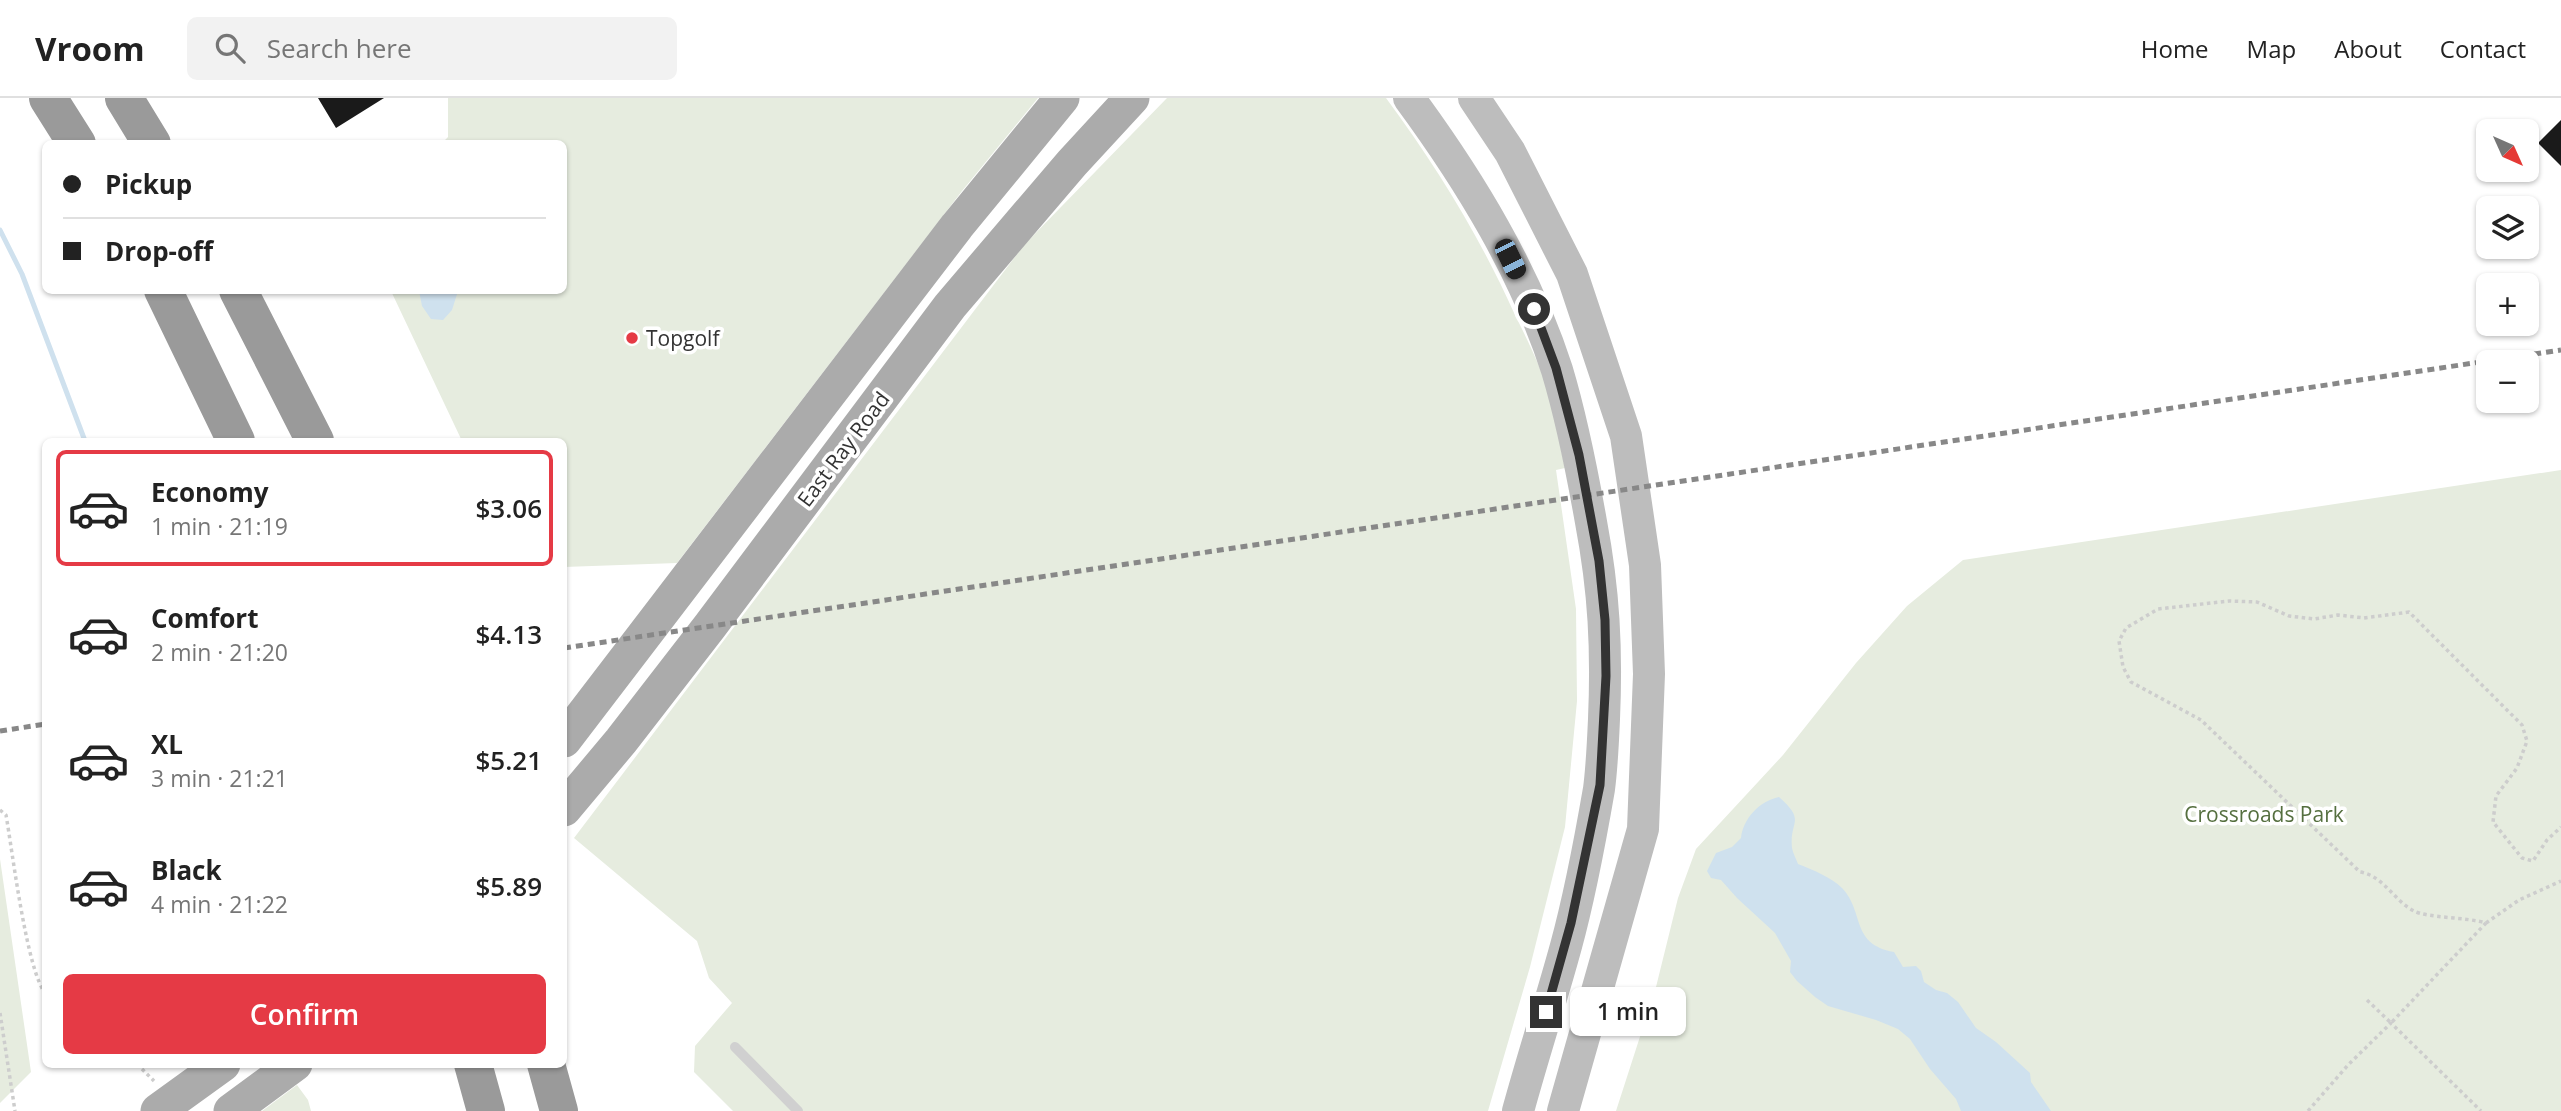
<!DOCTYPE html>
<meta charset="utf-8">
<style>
:root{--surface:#fff;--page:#f2f2f2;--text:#222;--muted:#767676;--line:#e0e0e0;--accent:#e53a45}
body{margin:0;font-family:"Open Sans",sans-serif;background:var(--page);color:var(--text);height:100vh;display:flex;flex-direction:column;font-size:26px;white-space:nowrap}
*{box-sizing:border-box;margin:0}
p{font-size:23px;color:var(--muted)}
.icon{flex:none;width:38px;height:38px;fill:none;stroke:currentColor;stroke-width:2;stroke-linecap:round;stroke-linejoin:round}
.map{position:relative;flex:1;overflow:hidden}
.sheet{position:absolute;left:42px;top:340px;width:525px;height:630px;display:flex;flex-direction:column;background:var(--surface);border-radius:10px;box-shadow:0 2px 5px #0004}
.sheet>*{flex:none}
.guide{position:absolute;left:42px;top:42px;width:525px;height:154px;border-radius:10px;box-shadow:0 2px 5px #0004;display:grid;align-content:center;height:154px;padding:0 21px;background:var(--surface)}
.needle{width:46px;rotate:135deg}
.tools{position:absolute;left:2476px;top:21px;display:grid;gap:14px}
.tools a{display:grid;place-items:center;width:63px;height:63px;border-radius:10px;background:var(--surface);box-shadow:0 2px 5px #0004;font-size:35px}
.end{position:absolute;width:32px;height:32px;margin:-16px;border:9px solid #333;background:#fff;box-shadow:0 0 0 4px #fff}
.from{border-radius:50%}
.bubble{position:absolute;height:49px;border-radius:10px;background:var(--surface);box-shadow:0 2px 5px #0004;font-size:23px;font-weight:600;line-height:49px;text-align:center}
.car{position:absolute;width:21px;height:42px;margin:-21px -10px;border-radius:9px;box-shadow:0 0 5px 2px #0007;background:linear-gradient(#222 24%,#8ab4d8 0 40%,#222 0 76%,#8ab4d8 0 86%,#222 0)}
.guide b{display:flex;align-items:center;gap:24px;height:66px;font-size:26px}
.guide b+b{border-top:2px solid var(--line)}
.guide i{width:18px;height:18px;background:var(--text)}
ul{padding:12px 0 0;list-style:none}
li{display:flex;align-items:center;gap:21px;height:116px;margin:0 14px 10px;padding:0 7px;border:4px solid transparent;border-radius:10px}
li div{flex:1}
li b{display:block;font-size:26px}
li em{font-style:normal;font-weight:600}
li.active{border-color:var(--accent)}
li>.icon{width:63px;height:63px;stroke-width:1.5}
.primary-button{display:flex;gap:14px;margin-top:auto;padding:14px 21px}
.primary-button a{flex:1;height:80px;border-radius:10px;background:var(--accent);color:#fff;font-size:28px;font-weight:600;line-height:80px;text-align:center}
header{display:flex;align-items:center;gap:42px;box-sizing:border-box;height:98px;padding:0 35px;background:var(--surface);border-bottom:2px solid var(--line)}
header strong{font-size:33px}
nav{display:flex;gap:38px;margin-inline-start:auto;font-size:24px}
.search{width:490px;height:63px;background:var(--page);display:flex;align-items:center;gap:18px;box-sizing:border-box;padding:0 24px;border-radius:10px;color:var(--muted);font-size:26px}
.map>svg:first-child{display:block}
.green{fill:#e6ecdf}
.water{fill:#cfe1ee}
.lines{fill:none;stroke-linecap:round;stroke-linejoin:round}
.stream{stroke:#cfe1ee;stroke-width:5}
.building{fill:#1a1a1a}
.path{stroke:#cdcdcd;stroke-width:3.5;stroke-dasharray:3.5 3.5;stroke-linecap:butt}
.service{stroke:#d0d0d0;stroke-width:10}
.secondary{stroke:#bdbdbd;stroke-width:32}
.primary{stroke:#ababab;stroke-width:35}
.motorway{stroke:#9a9a9a;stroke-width:38}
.rail{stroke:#888;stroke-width:5;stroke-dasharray:7 5;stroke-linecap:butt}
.route{stroke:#333;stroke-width:9}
.poi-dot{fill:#e53a45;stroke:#fff;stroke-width:2.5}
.labels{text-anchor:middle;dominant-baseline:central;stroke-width:7;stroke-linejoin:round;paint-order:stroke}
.poi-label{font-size:21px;fill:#333;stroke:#fff;text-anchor:start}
.street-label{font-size:21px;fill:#333;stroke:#fff}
.park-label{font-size:21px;fill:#556f3f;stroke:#fff}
</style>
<header>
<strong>Vroom</strong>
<div class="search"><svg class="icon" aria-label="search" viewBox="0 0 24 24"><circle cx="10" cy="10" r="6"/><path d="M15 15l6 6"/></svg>Search here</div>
<nav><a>Home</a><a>Map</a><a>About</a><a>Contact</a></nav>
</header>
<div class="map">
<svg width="2561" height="1013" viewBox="0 0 2561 1013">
<rect width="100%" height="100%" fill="#fff"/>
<path class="green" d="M448,0h590l-76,93 -285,372 -113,4v-126h-102l-71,-150 173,-1v-146l-122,-1 6,-6z
M1167,0h219c51,69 94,139 129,217 14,28 29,58 37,89 5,21 8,43 13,64l-9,2 20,139 1,92 -12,126 -35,140 -42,144h-755l-39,-39 1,-26 37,-43 -23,-25 -12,-37 -123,-103 450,-593z
M2561,372v641h-945l40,-124 22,-89 18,-49 87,-94 73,-92 51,-57 56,-46z
M0,761l31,213 -31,31z
M297,987l11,15 3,11h-49z"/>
<path class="water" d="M419,193h39l-6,19 -9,10 -12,-1 -9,-13z
M1779,699c28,25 10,23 13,51 1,5 4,11 6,16 15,6 33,13 44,24 23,24 8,56 52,64l9,15 13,-1 5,5 3,11 12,8 11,3 11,9 18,26 20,14 34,31 1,9 20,29h-90l-5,-12 -26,-30 -20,-30 -12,-10 -22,-9 -48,-14 -13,-9 -18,-16 -7,-9 1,-11 -16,-28 -38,-35 -16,-18 -10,-2 -4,-7 9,-18 16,-6 9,-9c2,-19 18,-37 38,-41z"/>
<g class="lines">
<path class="stream" d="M0,132l22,44 63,167"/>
</g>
<path class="building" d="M318,0h66l-48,30z
M2561,22v46l-23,-23z"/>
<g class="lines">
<path class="path" d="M0,712l6,5c6,33 21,159 40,179
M2486,825l33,-23 42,-19
M2367,902l24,23 95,-100c-20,-6 -59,-5 -72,-12 -21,-11 -30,-35 -54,-39l-159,-152 -70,-38 -8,-15 -4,-26 7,-13 32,-19 71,-8 28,1 32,14 25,3 24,-4 26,3 45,-6 113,113 5,16 -10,27 -21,28 -3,26 29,36 11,3 14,-21 14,-13
M0,915l15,98
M137,966l17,17
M2308,1013l40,-46 43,-42 90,88"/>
<path class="service" d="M735,949l63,64"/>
<path class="secondary" d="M1409,0c61,83 116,173 148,272 15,50 25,101 34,152 13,69 16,127 13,197 -1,23 -2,47 -5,70 -9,52 -19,106 -33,157 -15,55 -33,110 -48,165
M1474,0l36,54 62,122 54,162 19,129 4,109 -6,155 -80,282"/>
<path class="primary" d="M564,642l393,-514 105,-128
M564,711l57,-68 89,-115 240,-320 122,-143 60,-65
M158,1013l65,-47
M231,1013l64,-47"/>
<path class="motorway" d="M48,0l29,46
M124,0l28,46
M163,192l73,151
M238,192l77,151
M473,966l13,47
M546,966l13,47"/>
<path class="rail" d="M564,550l1997,-298
M0,633l46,-7"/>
</g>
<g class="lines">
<path class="route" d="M1534,211l22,59 23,87 20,106 6,59 1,56 -6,109 -29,138 -25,89"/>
</g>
<circle class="poi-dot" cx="632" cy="240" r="7"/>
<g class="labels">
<g class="poi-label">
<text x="646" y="240">Topgolf</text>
</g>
<g class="street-label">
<text transform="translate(843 351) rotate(-53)">East Ray Road</text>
</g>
<g class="park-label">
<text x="2264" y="716">Crossroads Park</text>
</g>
</g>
</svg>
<div class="tools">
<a><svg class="needle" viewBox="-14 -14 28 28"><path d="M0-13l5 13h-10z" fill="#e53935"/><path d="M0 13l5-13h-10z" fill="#767676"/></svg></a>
<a><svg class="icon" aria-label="layers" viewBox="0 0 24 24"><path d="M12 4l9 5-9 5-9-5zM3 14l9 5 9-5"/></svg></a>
<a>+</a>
<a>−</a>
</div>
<i class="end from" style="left:1534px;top:211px"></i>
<i class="end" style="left:1546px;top:914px"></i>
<div class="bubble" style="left:1570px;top:889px;width:116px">1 min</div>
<i class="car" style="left:1510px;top:161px;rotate:154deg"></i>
<div class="guide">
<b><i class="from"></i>Pickup</b>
<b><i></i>Drop-off</b>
</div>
<section class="sheet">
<ul>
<li class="active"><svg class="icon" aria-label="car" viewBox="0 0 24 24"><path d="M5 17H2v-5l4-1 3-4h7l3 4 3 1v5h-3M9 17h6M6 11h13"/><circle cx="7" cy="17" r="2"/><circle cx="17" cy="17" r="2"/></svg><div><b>Economy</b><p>1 min · 21:19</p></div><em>$3.06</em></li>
<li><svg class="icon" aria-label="car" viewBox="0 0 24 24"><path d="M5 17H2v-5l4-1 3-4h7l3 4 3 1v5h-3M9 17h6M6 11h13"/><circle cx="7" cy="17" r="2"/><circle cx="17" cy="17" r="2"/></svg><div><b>Comfort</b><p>2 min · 21:20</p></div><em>$4.13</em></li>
<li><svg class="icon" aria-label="car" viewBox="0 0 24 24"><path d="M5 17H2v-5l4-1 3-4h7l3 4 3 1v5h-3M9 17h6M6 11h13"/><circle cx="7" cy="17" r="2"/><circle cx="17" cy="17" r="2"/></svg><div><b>XL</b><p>3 min · 21:21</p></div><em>$5.21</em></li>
<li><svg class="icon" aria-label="car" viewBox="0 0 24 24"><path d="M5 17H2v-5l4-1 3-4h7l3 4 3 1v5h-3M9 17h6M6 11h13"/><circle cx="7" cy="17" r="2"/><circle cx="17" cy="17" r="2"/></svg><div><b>Black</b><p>4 min · 21:22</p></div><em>$5.89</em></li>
</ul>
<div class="primary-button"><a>Confirm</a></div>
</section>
</div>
